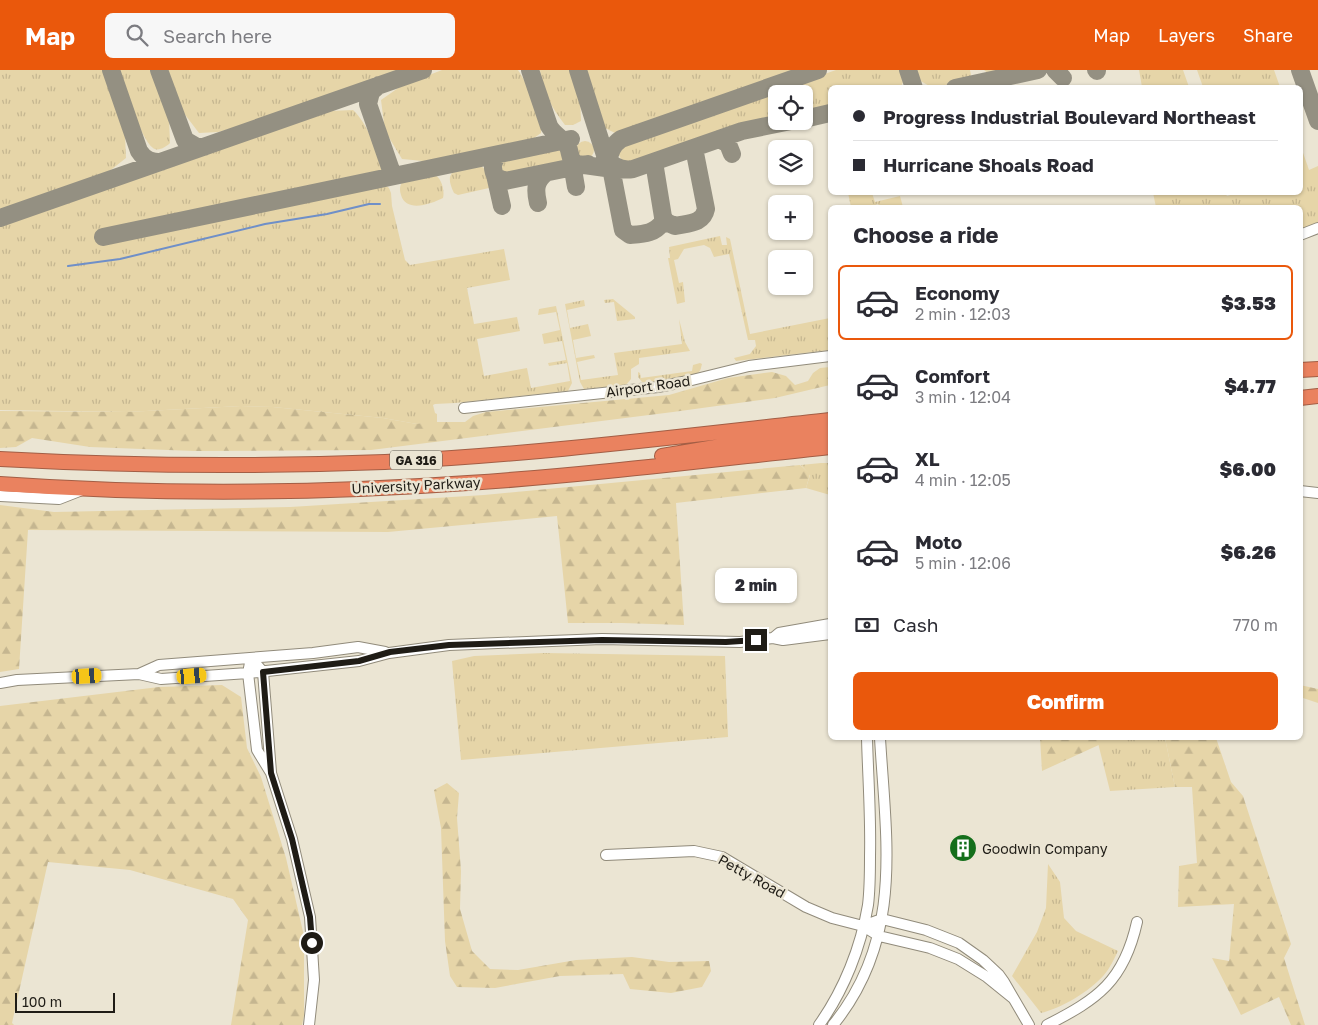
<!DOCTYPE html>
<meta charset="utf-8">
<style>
:root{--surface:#fff;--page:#f7f7f7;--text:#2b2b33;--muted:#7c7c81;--line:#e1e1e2;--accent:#ea580c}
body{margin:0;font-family:"Golos Text",sans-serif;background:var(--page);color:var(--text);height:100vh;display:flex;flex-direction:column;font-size:19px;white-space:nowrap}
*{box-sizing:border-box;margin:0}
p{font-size:16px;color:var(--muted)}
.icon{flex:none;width:28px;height:28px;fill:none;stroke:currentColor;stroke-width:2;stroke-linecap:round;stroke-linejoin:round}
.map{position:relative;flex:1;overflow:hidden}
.details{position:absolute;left:828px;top:135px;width:475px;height:535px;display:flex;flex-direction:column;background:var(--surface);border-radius:8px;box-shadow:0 1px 4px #0004}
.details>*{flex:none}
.top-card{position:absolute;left:828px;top:15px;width:475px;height:110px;border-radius:8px;box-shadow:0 1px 4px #0004;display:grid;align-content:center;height:110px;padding:0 25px;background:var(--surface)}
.fabs{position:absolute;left:768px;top:15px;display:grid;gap:10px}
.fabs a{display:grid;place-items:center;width:45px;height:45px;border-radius:8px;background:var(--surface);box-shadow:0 1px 4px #0004;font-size:25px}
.scale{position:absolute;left:15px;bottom:12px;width:100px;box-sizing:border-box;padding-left:5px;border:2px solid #1f1c16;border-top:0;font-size:14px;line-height:18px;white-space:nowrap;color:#1f1c16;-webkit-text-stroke:4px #ebe5d3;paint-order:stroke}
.end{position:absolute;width:22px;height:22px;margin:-11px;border:6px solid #1f1c16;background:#fff;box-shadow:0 0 0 2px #fff}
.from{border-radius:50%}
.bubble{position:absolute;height:35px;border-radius:8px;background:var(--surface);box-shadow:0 1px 4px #0004;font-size:16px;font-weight:800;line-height:35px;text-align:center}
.car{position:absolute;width:15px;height:30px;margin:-15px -8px;border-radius:6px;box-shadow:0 0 4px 1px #0007;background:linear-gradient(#f5c518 24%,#345 0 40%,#f5c518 0 76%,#345 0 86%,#f5c518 0)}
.top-card b{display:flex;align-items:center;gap:18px;height:48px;font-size:19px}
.top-card b+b{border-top:1px solid var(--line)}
.top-card i{width:12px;height:12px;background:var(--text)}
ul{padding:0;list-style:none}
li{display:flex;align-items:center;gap:15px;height:75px;margin:0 10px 8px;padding:0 15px;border:2px solid transparent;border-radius:8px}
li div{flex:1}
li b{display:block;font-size:19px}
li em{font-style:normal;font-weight:800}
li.selected{border-color:var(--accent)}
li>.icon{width:45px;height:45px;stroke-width:1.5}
h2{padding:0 25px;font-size:22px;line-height:60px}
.pay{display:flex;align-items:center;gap:12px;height:55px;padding:0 25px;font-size:19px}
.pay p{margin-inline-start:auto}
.button{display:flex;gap:10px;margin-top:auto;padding:10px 25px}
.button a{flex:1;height:58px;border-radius:8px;background:var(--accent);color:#fff;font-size:20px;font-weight:800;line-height:58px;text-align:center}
header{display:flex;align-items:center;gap:30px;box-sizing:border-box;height:70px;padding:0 25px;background:var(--accent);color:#fff}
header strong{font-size:24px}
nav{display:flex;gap:28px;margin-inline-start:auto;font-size:18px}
.search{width:350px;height:45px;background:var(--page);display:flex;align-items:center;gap:12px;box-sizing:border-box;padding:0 18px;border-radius:8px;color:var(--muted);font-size:19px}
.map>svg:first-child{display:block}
.grass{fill:url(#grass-tufts)}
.forest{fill:url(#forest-firs)}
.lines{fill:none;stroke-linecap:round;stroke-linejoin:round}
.stream{stroke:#6f8fc8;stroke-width:2}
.taxiway{stroke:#949082;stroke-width:18}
.minor-casing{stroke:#918b7b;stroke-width:12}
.highway-casing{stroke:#a35e45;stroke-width:16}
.minor{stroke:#fff;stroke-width:10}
.highway{stroke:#ea825f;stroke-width:14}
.route{stroke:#1f1c16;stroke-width:6}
.labels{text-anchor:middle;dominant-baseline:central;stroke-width:5;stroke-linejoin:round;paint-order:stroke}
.shield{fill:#ebe5d3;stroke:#5c584f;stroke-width:1}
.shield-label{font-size:12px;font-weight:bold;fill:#1f1c16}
.street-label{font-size:14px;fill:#1f1c16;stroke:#ebe5d3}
.poi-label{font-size:14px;fill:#1f1c16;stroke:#ebe5d3;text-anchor:start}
</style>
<header>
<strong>Map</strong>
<div class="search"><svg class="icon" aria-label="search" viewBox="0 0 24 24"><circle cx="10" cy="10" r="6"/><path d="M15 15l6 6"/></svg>Search here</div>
<nav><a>Map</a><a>Layers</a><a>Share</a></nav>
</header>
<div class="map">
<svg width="1318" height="955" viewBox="0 0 1318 955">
<defs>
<pattern id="grass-tufts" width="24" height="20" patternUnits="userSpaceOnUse" patternTransform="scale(1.25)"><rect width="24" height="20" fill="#e6d5a8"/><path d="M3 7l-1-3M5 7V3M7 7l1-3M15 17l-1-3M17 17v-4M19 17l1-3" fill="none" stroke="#c5b690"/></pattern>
<pattern id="forest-firs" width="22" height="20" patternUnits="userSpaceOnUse" patternTransform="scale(1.25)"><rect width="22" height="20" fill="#e6d5a8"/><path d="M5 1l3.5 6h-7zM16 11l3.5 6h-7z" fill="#c5b690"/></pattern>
</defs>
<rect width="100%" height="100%" fill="#ebe5d3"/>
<path class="grass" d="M0,0h104l21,65 1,23 -19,15 -107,38z
M118,0h35l16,48 1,25c-4,4 -12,9 -17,5 -13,-10 -28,-61 -35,-78z
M167,0h238l-145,51 -42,11 -19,1 -16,-21z
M442,0h76c10,16 26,44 23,63l-11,8 -96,21 -32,-3 -17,-28 -4,-31 20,-14z
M540,0h30l10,27 1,24 -8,4h-8c-13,-17 -23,-34 -25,-55z
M584,0h218l-175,61 -12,2 -10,-5z
M836,0h65l2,12 -2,5 -71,1v21l-26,5v-20h-28v26l-46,9 -97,34c-9,0 -13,-3 -15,-11l7,-8z
M914,0h56l1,5 -5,7 -35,5 -12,-7z
M984,0h37l-30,6z
M1139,0h44l6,17h-47z
M1197,0h77l6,17h-77z
M353,40c13,11 27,46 31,62l-281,58 -2,2 2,10 281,-58 5,4 2,5 1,13 13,54 5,5 94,-16 6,31 -43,8 7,36 43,-7 3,14 -43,8 7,37 43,-8 4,20 39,-7 -3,-18 -18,3 -1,-3 18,-3 -4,-19 -18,3 -2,-10 18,-4 -4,-18 -18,3 1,-6 17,-3 16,77 -4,8 -113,12 -20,1 -2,1 2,8 2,1v9l-20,1 -34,-6 -110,-11 -32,-1 -114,6 -127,-2v-185l307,-107 23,-7z
M576 80a9 9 0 1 1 18 0a9 9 0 1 1-18 0Z
M1300,74l9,26 9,-4v58l-18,7v-23l-144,-1 -3,-14h72l2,3 10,-3 63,-1z
M554,79l5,1 5,4v4l-4,6 -55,11 -7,-5 1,-8 5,-3z
M477,95c11,2 12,13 12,23l-31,7 -4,-2c-12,-24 4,-24 23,-28z
M433,104c8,2 12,16 10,24 -12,6 -37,15 -42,-3 -2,-6 -1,-10 2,-15z
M848,123h24l3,9 25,-6 3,11h-23l-2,-3 -8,3h-19z
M720,166l2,9h5l-1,-8 4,2 20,95 80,-16v32l-94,11 -2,-3 16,-4 6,-8 -1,-6h-7l-19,-86 -15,3 -4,-9 -6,-3 -20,4 -6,10 -4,1 5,23 4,-1 2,20 -8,2 -9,-46h2l-1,-11z
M613,229l22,18v2l-18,2 -3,-19 -9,1 -1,-3z
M584,230l1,6 -18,4 3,18 18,-4 3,12 -18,4 3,18 18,-3 1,3 -18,4 4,18 37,-5 -4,-22 68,-9 -3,-25 6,23 5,9 -51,7v6l-8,5v10l-5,6 -42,4 -4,-7 -15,-78z
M700,293l2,1c-1,3 -1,6 -3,8 -5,6 -44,10 -53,11l-4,-1 -4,-5v-5l2,1 1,5 51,-7 1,-6z
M821,393h9v32l-24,-7 4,-13 -9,-10z
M544,583l181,3 3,81 -267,23 -9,-99 22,-5z
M1114,668h51l10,49 -65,4 -12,-48z
M1048,794l12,18 4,36 12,13 42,20c-4,8 -8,17 -14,24 -14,16 -42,33 -63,38l-29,-37 25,-44 9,-24z"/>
<path class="forest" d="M830,297v18l-55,13 -102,14 -302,38 -177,1 -104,-4 -58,-9 -16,9 -16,1v-37l127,1 114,-6 32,1 110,11 34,6 10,-2h38l8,-6 13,-4 183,-17 59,-17 44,-6 14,4 9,9 13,-4 5,-8 7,-5z
M800,395l10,9 -4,14 -130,15 8,122 -62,-2h-54l-11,-107 -169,16 -360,-2 -9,139 -19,3v-167l54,7 236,-5 194,-12z
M222,615l19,12 6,51 14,29 25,81 18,78v79l-2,10h-71l17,-105 -15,-21 -103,-29 -82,-8 -36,161 2,2h-14v-319l159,-19z
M1300,615l18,4v14l-18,-6z
M1040,668h74l-72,33z
M1165,668h51l15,44 12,14 48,148 -7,14 21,67h-14l-12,-28 -38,18 -29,-57 17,3 5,-57 -56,3 1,-41 18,-3 -5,-76h-17z
M447,713l12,10 -2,25 4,53 -1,38 12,42 18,18 28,1 58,-10 56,-3 37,5 40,-1 2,10 -9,16 -31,6 -41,-4 -7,-15 -63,2 -65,12 -38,-1 -7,-11 -5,-35 -4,-113 -7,-38z"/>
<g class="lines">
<path class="stream" d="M68,196l52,-7 145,-35 62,-10 42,-10h11"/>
<path class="taxiway" d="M111,0l28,81c6,9 12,11 22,11
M159,0l26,70 12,7h7
M530,0l19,56c5,9 15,13 19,21 3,7 1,13 9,17l43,6
M578,0l27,85c6,11 15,16 28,14l109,-38 49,-10
M908,0l6,18
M1055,0l8,8
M1096,0l1,1
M1300,0l18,51
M379,15l-8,7 -3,12 25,72
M955,18l83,-18
M804,49l26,-6
M719,69l9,5 4,10
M500,84c-8,7 -9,14 -4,23l9,4 83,-17
M571,88l5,29
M607,90l5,13 11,57 7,5c14,-1 24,-1 33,-13v-5
M654,92l9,55 3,5 9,4c13,-3 28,-2 31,-17l-12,-61
M608,93c1,-10 4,-18 13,-24l197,-69
M495,105l7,31
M538,133c-3,-13 -3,-22 8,-30
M0,148l423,-148
M103,167l468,-98"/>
<g class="minor-casing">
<path id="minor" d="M1300,165l18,-7
M464,338l194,-21 30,-6 61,-15 81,-10
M1300,421l18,2
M0,426l59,3 23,-9
M773,568l6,-5 51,-9
M251,588l-3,15 9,77 14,23 21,66 18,78 4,63 -5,45
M251,588l12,14 8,100
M139,604l20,-9 154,-12 45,-6 27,5
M0,613l17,-3 122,-6 22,5 87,-6 111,-12 30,-8 60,-8 153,-6 138,3 33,-4 10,2 47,-6
M606,785l88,-4 28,6 84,50 26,11 31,8 16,10 51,12 28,11 29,18 26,21
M863,856l19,-7 44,11 33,13 24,17 16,15 5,7 25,43
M819,955c25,-35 42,-78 49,-120 2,-16 2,-33 2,-49 1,-40 -2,-79 -3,-118
M833,955c71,-87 53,-184 47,-287
M1047,955c51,-26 77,-44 90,-103"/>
</g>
<g class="highway-casing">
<path id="highway" d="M1300,300l18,-1
M1300,328l18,-2
M662,386l71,-12 97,-11
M0,389c128,7 256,8 385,3 148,-7 297,-26 445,-42
M0,414c156,11 312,10 468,-1 121,-8 241,-23 362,-36"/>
</g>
<use href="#minor" class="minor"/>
<use href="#highway" class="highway"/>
</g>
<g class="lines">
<path class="route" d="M312,873l-2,-26 -18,-78 -21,-66 -8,-101 96,-11 31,-9 59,-7 153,-5 124,2 30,-2"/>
</g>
<defs>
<g id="building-disc" transform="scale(1.4375)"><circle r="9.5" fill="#146f1b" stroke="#ebe5d3"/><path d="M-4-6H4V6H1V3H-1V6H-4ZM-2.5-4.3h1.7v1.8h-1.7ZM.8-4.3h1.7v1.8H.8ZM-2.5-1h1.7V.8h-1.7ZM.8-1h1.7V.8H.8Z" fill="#fff"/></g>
</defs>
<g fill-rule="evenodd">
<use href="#building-disc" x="963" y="778"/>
</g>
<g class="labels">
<rect class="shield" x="390" y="380.5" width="52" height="19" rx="4"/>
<g class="shield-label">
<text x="416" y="390">GA 316</text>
</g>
<g class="street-label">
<text transform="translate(648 316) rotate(-8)">Airport Road</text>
<text transform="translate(416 415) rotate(-3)">University Parkway</text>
<text transform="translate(752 806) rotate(29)">Petty Road</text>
</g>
<g class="poi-label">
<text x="982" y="778">Goodwin Company</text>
</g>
</g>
</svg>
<div class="fabs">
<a><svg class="icon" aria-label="locate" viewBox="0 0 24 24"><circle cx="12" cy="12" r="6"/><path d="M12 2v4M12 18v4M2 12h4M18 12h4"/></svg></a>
<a><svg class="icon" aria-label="layers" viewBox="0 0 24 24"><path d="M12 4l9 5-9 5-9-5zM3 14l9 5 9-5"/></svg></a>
<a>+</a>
<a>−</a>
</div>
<div class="scale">100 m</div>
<i class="end from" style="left:312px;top:873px"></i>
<i class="end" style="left:756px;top:570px"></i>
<div class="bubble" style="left:715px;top:498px;width:82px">2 min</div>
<i class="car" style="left:87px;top:606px;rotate:87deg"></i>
<i class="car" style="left:192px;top:606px;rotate:85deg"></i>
<div class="top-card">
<b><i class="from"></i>Progress Industrial Boulevard Northeast</b>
<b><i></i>Hurricane Shoals Road</b>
</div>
<section class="details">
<h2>Choose a ride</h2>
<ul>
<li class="selected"><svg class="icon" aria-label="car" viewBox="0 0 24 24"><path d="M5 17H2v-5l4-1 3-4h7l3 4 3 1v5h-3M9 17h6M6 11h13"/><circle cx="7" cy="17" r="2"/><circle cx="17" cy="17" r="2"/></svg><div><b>Economy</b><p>2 min · 12:03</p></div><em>$3.53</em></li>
<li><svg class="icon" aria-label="car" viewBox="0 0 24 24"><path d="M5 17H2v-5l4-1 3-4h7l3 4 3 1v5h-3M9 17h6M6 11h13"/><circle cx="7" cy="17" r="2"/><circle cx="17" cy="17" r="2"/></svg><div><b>Comfort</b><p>3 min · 12:04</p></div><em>$4.77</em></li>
<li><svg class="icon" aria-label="car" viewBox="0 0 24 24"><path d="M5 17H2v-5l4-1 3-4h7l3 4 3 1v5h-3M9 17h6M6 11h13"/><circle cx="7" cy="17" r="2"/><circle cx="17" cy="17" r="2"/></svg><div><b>XL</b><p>4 min · 12:05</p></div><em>$6.00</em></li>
<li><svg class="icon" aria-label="car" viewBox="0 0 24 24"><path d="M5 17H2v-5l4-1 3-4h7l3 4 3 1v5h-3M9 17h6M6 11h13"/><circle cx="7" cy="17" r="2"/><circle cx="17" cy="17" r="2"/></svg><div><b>Moto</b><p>5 min · 12:06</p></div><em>$6.26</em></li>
</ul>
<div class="pay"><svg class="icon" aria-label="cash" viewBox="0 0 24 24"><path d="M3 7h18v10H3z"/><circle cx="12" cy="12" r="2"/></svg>Cash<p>770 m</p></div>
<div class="button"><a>Confirm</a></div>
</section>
</div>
